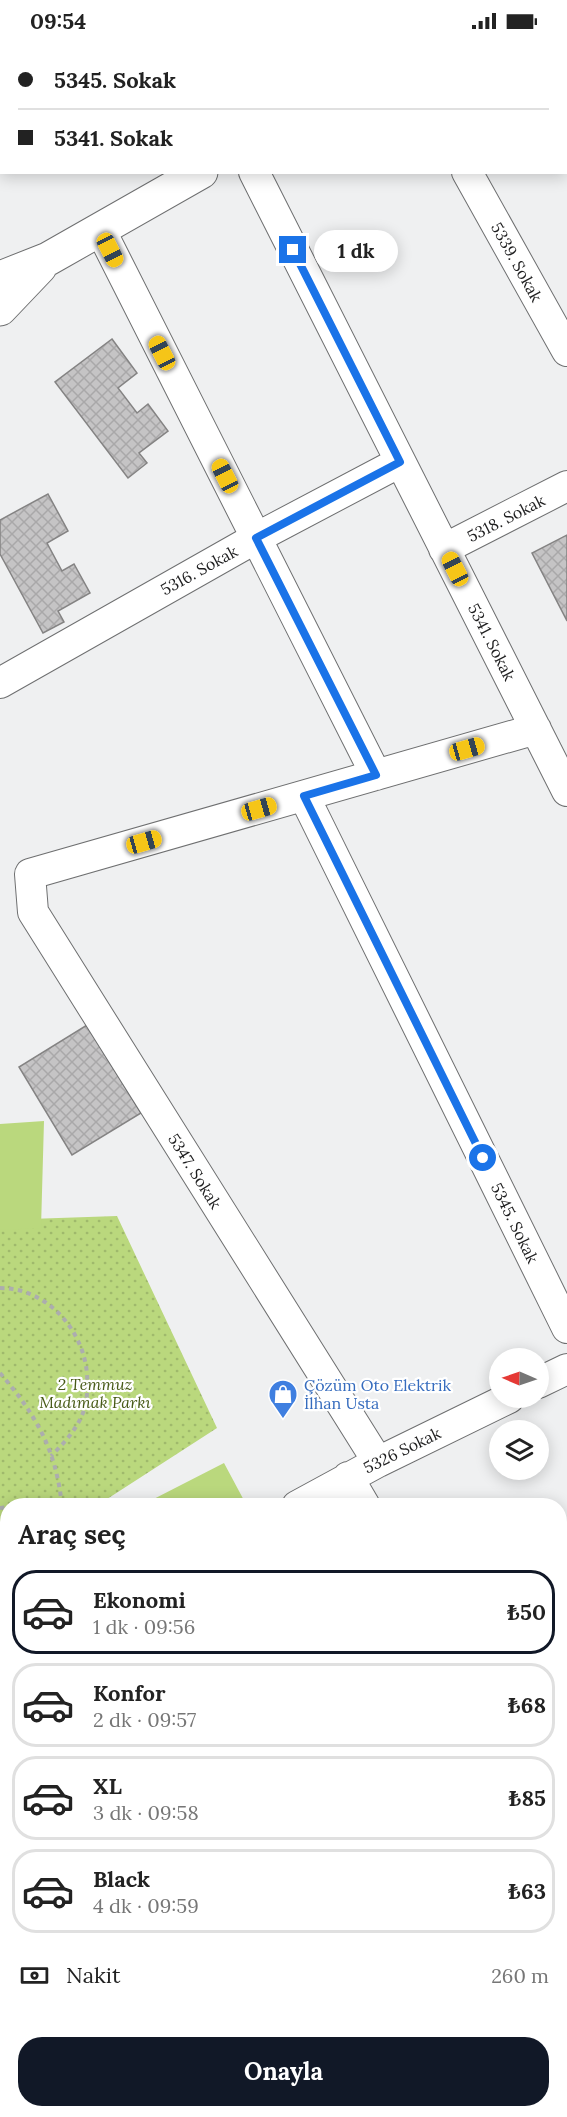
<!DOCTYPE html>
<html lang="tr">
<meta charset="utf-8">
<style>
:root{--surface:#fff;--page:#f2f2f2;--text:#222;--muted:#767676;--line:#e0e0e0;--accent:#111827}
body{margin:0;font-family:Lora,serif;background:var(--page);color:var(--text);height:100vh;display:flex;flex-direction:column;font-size:22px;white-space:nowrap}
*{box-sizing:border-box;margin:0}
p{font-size:20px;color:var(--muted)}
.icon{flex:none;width:33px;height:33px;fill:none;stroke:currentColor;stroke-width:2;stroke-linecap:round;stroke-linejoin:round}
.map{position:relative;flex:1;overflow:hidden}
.side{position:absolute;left:0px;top:1456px;width:567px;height:620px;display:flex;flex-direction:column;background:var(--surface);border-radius:24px 24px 0 0;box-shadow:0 3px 15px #0003}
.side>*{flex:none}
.hud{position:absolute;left:0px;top:0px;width:567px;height:132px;box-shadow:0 3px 15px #0003;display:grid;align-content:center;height:132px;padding:0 18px;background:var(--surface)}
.needle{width:39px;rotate:272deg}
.buttons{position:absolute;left:489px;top:1306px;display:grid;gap:12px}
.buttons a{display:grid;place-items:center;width:60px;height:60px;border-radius:50%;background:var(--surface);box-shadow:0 3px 15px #0003;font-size:30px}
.end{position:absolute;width:27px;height:27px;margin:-14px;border:8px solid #1a73e8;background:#fff;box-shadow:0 0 0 3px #fff}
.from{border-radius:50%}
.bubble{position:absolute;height:42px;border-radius:21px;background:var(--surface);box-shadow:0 3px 15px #0003;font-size:20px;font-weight:700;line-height:42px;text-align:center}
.car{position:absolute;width:18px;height:36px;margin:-18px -9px;border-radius:8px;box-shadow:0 0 4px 2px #0007;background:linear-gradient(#f5c518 24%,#345 0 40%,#f5c518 0 76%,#345 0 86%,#f5c518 0)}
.hud b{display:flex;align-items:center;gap:21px;height:57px;font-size:22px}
.hud b+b{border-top:2px solid var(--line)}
.hud i{width:15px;height:15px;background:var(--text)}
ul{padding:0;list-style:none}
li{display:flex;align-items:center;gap:18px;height:84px;margin:0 12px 9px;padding:0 6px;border:3px solid var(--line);border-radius:24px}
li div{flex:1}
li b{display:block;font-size:22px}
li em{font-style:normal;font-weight:700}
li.current{border-color:var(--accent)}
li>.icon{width:54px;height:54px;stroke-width:1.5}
h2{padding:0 18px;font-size:27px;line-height:72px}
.pay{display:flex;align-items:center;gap:15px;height:66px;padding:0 18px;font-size:22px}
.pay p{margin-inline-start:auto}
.action{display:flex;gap:12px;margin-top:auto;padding:12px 18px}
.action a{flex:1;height:69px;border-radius:24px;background:var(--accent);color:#fff;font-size:24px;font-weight:700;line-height:69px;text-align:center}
.status{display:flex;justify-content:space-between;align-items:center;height:42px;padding:0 30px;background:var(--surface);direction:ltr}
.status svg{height:16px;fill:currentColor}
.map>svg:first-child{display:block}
.grass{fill:url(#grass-dots)}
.pitch{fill:#bad87d}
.building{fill:url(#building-cross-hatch);stroke:#848383;stroke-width:1.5}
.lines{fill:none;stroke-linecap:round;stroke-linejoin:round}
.minor-casing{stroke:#6e6f70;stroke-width:32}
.tertiary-casing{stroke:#6e6f70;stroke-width:35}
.path{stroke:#acadae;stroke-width:4;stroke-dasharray:4.5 4.5;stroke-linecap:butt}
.minor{stroke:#fff;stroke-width:30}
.tertiary{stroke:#fff;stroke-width:33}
.route{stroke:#1a73e8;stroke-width:8}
.labels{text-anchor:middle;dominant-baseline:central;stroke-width:4.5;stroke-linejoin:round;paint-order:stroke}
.street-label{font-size:16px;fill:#1e1e1f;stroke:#fff}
.park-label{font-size:16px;font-style:italic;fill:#475a16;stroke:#fff}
.shop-label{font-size:16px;fill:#366cbe;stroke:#fff;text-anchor:start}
</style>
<div class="status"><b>09:54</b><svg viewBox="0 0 49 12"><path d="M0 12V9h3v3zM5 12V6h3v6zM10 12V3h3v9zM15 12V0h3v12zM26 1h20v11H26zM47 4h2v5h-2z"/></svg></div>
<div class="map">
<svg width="567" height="2075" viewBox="0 0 567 2075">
<defs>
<pattern id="grass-dots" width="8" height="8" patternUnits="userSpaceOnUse" patternTransform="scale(1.5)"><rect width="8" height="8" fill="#bad87d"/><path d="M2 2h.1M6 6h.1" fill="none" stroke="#9fb96c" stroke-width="1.8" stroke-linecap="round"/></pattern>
<pattern id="building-cross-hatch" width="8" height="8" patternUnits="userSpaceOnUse" patternTransform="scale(1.5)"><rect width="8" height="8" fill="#c5c4c5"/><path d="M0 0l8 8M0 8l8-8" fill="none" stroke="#a9a8a9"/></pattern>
</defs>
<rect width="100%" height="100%" fill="#eff0f1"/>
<path class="grass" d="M117,1174l100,212 -113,73 1,5h-97l-1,142 -7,5v-433z"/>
<path class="pitch" d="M44,1079l-3,107 -41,2v-106z
M224,1421l23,43h-107z"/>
<path class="building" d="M112,297l25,34 -19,15 19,25 11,-9 20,27 -29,22 8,10 -19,15 -73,-96z
M48,452l20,37 -21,12 15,28 12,-7 16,29 -32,18 6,11 -21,11 -43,-79v-34z
M567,493v86l-35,-68z
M87,983l54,88 -69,42 -53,-88z
M0,1765h8v298h-3l-2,-93h-3z"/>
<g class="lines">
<g class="minor-casing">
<path id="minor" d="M254,130l313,619
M467,130l100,179
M100,187l276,546
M444,507l123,-63
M0,641l256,-145 144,-76
M304,754l263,532
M538,1341l29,-14
M378,1420l-345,-550 -3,-38 506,-145
M348,1435l17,29
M297,1464l81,-44 131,-64
M560,1792l7,12
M560,2021l7,-4
M278,2068l3,7
M459,2075l12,-7"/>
</g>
<g class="tertiary-casing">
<path id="tertiary" d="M430,2l2,-2
M0,236l48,-19 153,-87
M0,267l40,-42"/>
</g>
<path class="path" d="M0,1246c52,0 91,51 87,100 0,6 0,13 -2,19 -6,20 -19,34 -34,49
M0,1331c36,42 56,76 62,133
M16,1464l45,-6
M0,1466l8,-1
M0,1589l8,6
M0,1635l8,-8
M0,1638l8,-4"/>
<use href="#minor" class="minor"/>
<use href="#tertiary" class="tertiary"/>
</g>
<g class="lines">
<path class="route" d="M293,208l107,212 -144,76 120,237 -72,21 179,362"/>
</g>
<defs>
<g id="shop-pin" transform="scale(1.5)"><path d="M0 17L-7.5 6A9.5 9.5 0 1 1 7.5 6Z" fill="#3f7fe0" stroke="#fff"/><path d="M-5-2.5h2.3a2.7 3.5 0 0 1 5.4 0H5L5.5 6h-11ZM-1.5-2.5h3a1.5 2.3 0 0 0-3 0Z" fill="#fff"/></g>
</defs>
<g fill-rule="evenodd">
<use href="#shop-pin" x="283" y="1352"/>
</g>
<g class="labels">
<g class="street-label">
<text transform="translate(517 220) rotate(61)">5339. Sokak</text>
<text transform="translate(506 476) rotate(-27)">5318. Sokak</text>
<text transform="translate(199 528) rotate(-29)">5316. Sokak</text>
<text transform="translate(492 600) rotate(63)">5341. Sokak</text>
<text transform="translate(195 1129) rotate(58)">5347. Sokak</text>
<text transform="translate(515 1181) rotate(64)">5345. Sokak</text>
<text transform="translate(402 1408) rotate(-26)">5326 Sokak</text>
</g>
<g class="park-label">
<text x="95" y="1342">2 Temmuz<tspan x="95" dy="18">Madımak Parkı</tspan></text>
</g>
<g class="shop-label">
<text x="304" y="1343">Çözüm Oto Elektrik<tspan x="304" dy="18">İlhan Usta</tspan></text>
</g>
</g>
</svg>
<div class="buttons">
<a><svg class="needle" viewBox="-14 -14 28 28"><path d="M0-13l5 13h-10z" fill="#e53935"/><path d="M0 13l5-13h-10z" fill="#767676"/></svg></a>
<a><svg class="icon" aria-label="layers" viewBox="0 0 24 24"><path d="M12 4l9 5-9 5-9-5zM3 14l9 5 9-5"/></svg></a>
</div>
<i class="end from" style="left:483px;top:1116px"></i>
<i class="end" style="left:293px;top:208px"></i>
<div class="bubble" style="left:314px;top:188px;width:84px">1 dk</div>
<i class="car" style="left:110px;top:208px;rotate:153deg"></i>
<i class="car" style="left:162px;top:311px;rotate:333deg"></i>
<i class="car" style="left:225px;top:434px;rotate:333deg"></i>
<i class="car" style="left:455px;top:527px;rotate:333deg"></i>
<i class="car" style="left:467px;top:707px;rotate:74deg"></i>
<i class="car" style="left:259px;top:767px;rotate:74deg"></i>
<i class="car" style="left:144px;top:800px;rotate:74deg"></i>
<div class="hud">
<b><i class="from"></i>5345. Sokak</b>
<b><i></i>5341. Sokak</b>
</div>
<section class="side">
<h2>Araç seç</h2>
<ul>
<li class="current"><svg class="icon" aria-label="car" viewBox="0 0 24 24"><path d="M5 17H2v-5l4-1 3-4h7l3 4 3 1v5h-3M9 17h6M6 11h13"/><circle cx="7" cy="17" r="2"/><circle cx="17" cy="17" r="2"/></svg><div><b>Ekonomi</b><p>1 dk · 09:56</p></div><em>₺50</em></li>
<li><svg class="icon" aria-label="car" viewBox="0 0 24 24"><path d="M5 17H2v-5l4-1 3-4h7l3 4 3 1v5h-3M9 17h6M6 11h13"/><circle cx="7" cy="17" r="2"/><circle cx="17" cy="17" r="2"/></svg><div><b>Konfor</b><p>2 dk · 09:57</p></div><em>₺68</em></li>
<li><svg class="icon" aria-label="car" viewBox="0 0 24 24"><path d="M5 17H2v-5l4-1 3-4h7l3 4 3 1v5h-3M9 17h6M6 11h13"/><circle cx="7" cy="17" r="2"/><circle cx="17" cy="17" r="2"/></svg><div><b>XL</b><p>3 dk · 09:58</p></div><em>₺85</em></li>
<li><svg class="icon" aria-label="car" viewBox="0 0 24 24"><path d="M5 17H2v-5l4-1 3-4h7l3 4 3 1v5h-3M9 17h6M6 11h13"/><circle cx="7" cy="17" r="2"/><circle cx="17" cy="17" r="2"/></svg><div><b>Black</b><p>4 dk · 09:59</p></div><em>₺63</em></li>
</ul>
<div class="pay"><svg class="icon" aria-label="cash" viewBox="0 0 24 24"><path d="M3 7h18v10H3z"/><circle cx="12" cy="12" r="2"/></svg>Nakit<p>260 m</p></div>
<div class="action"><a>Onayla</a></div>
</section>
</div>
